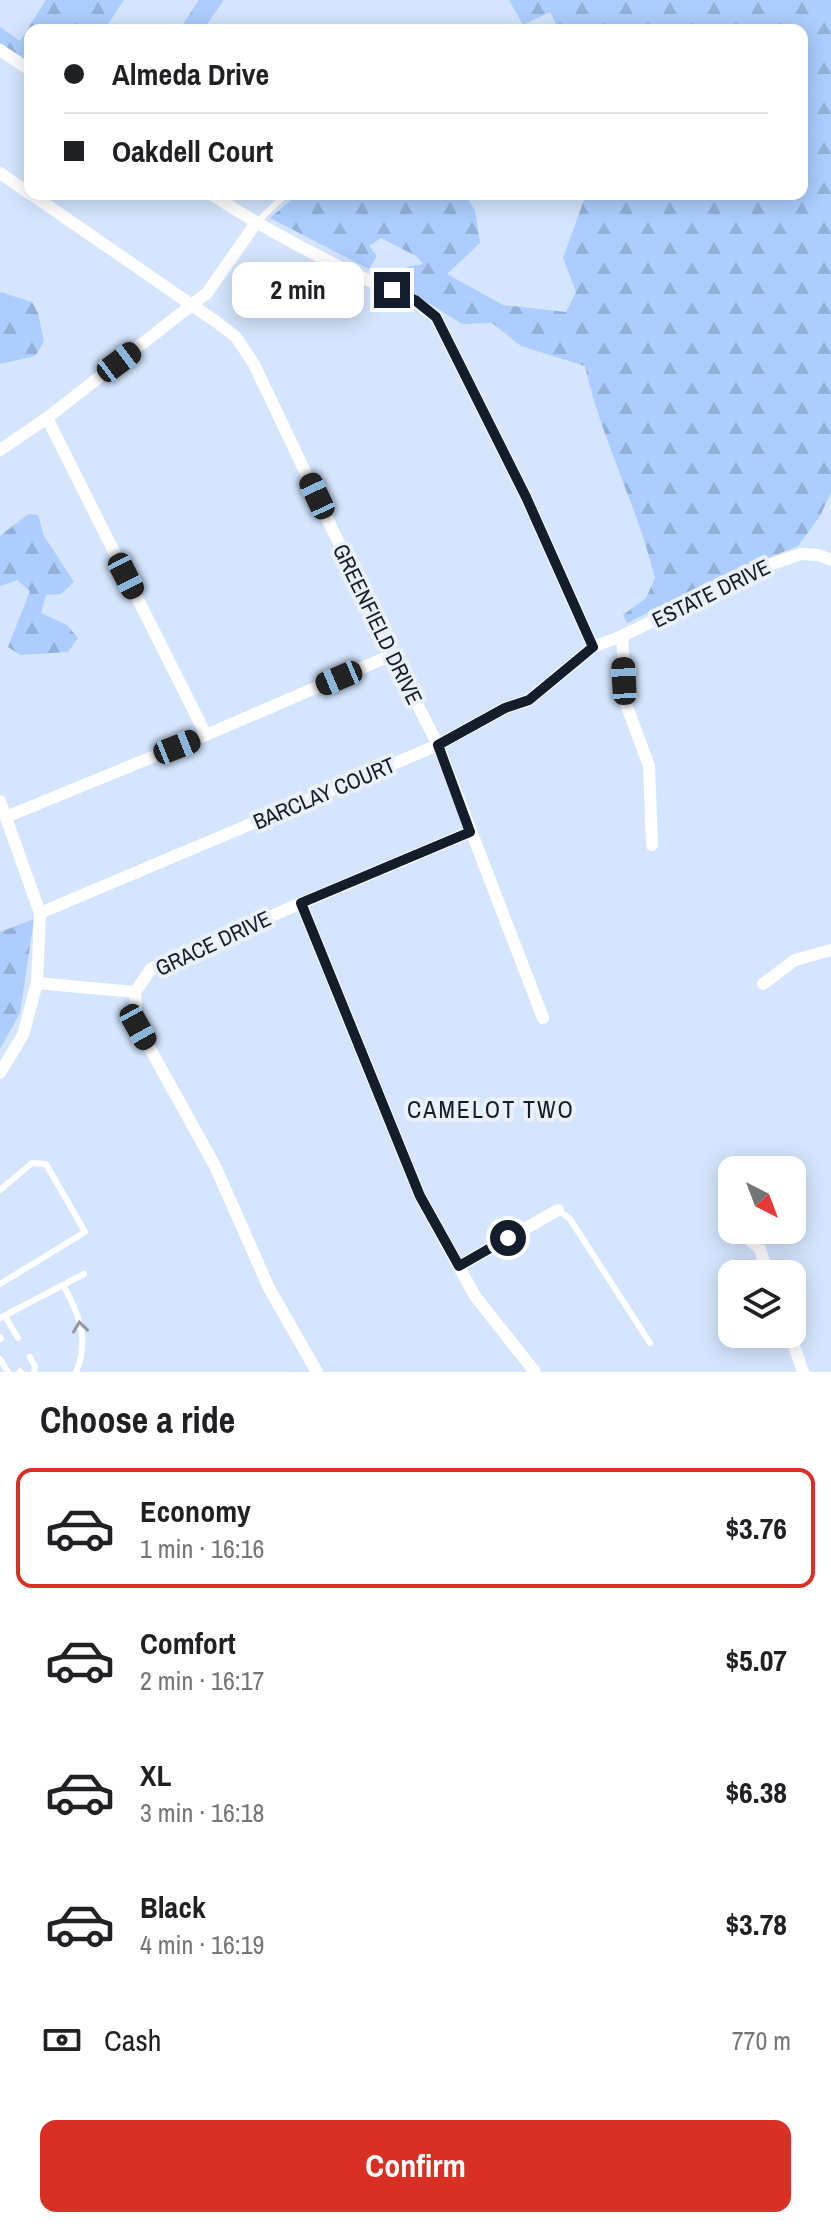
<!DOCTYPE html>
<meta charset="utf-8">
<style>
:root{--surface:#fff;--page:#f6f6f6;--text:#202124;--muted:#757577;--line:#e0e0e0;--accent:#d93025}
body{margin:0;font-family:"Archivo Narrow",sans-serif;background:var(--page);color:var(--text);height:100vh;display:flex;flex-direction:column;font-size:30px;white-space:nowrap}
*{box-sizing:border-box;margin:0}
p{font-size:26px;color:var(--muted)}
.icon{flex:none;width:44px;height:44px;fill:none;stroke:currentColor;stroke-width:2;stroke-linecap:round;stroke-linejoin:round}
.map{position:relative;height:1372px;overflow:hidden}
.details{display:flex;flex-direction:column;background:var(--surface);flex:1}
.details>*{flex:none}
.guide{position:absolute;left:24px;top:24px;width:784px;height:176px;border-radius:16px;box-shadow:0 4px 20px #0003;display:grid;align-content:center;height:176px;padding:0 40px;background:var(--surface)}
.needle{width:52px;rotate:138deg}
.fabs{position:absolute;left:718px;top:1156px;display:grid;gap:16px}
.fabs a{display:grid;place-items:center;width:88px;height:88px;border-radius:16px;background:var(--surface);box-shadow:0 4px 20px #0003;font-size:40px}
.end{position:absolute;width:36px;height:36px;margin:-18px;border:10px solid #131d2b;background:#fff;box-shadow:0 0 0 4px #fff}
.from{border-radius:50%}
.bubble{position:absolute;height:56px;border-radius:16px;background:var(--surface);box-shadow:0 4px 20px #0003;font-size:26px;font-weight:800;line-height:56px;text-align:center}
.car{position:absolute;width:24px;height:48px;margin:-24px -12px;border-radius:10px;box-shadow:0 0 6px 2px #0007;background:linear-gradient(#222 24%,#8ab4d8 0 40%,#222 0 76%,#8ab4d8 0 86%,#222 0)}
.guide b{display:flex;align-items:center;gap:28px;height:76px;font-size:30px}
.guide b+b{border-top:2px solid var(--line)}
.guide i{width:20px;height:20px;background:var(--text)}
ul{padding:0;list-style:none}
li{display:flex;align-items:center;gap:24px;height:120px;margin:0 16px 12px;padding:0 24px;border:4px solid transparent;border-radius:16px}
li div{flex:1}
li b{display:block;font-size:30px}
li em{font-style:normal;font-weight:800}
li.active{border-color:var(--accent)}
li>.icon{width:72px;height:72px;stroke-width:1.5}
h2{padding:0 40px;font-size:36px;line-height:96px}
.pay{display:flex;align-items:center;gap:20px;height:88px;padding:0 40px;font-size:30px}
.pay p{margin-inline-start:auto}
.button{display:flex;gap:16px;margin-top:auto;padding:16px 40px}
.button a{flex:1;height:92px;border-radius:16px;background:var(--accent);color:#fff;font-size:32px;font-weight:800;line-height:92px;text-align:center}
.map>svg:first-child{display:block}
.forest{fill:url(#forest-firs)}
.lines{fill:none;stroke-linecap:round;stroke-linejoin:round}
.service{stroke:#fff;stroke-width:6}
.minor{stroke:#fff;stroke-width:12}
.oneway{stroke:#9599a0}
.route{stroke:#131d2b;stroke-width:10}
.labels{text-anchor:middle;dominant-baseline:central;stroke-width:8;stroke-linejoin:round;paint-order:stroke}
.street-label{font-size:22px;fill:#131d2b;stroke:#ebf1f9}
.neighbourhood-label{font-size:24px;letter-spacing:2px;fill:#131d2b;stroke:#ebf1f9}
</style>
<div class="map">
<svg width="831" height="1372" viewBox="0 0 831 1372">
<defs>
<pattern id="forest-firs" width="22" height="20" patternUnits="userSpaceOnUse" patternTransform="scale(2)"><rect width="22" height="20" fill="#accdfd"/><path d="M5 1l3.5 6h-7zM16 11l3.5 6h-7z" fill="#93b0d9"/></pattern>
</defs>
<rect width="100%" height="100%" fill="#d4e5fd"/>
<path class="forest" d="M46,0h78l-20,30h-74v33l-30,-20v-16l20,14z
M199,0h25l-21,30h-24z
M509,0h322v492l-11,24 -22,30 -71,28 -100,49 -4,-8 23,-17 9,-20c-18,-73 -54,-139 -70,-212l-64,-20 -29,-23 -30,1 -68,-43 13,-14 16,-3 -7,-8 -35,-18 -12,8 8,10 -8,13 -99,-51 28,-24h167l10,16 5,33 -33,31 56,31 63,7 10,-20 -13,-34 23,-64h216v-164h-243l-9,-18 -27,13z
M0,292l32,10 6,11 6,29 -9,14 -35,8z
M28,514l10,1 6,21 30,46 -13,12 -15,1 -5,18 26,12 11,13 -10,14 -48,3 -12,-8 22,-56 -13,-11 -17,6v-50z
M34,919l-14,94 -20,36v-117z"/>
<g class="lines">
<path class="service" d="M256,223l30,-29
M0,1190l32,-27 14,1 39,68 -85,52
M558,1210l12,9 80,124
M63,1285c16,28 27,56 13,87
M5,1316l13,22
M0,1318l84,-44
M0,1337l1,2
M30,1357l5,10 -1,5
M0,1359l8,13
M20,1371l1,1"/>
<path class="minor" d="M0,50l30,20
M0,173l30,21
M31,194l184,127 21,16 18,27 138,291 46,90 105,273
M211,194c44,29 90,54 137,77 31,15 61,24 88,46l90,180 67,150
M47,418l159,317
M0,450l47,-32 160,-125 49,-70
M622,636l4,68 23,62 3,79
M0,801l40,112 -3,70 -14,52 -23,38
M6,817l200,-82 186,-80
M301,903l119,293 55,100 60,76
M40,913l398,-168 67,-37 24,-8 64,-53 29,-11 141,-69 38,-13 17,1 13,5
M37,983l98,9
M763,984l32,-24 36,-10
M739,1230l21,19 8,25
M459,1266l99,-56
M790,1334l13,38
M317,1372l-48,-84 -54,-122 -77,-139 -3,-35 16,-23 14,-8 305,-129"/>
</g>
<defs><path id="oneway-chevron" d="M-2-3.5L2.5 0L-2 3.5" fill="none" stroke-width="1.6" stroke-linecap="round" stroke-linejoin="round" transform="scale(2)"/></defs>
<use class="oneway" href="#oneway-chevron" transform="translate(80 1327) rotate(-97)"/>
<g class="lines">
<path class="route" d="M392,290l23,10 21,17 90,180 67,150 -64,53 -24,8 -67,37 32,87 -169,71 119,293 39,70 49,-28"/>
</g>
<g class="labels">
<g class="street-label">
<text transform="translate(711 593) rotate(-26)">ESTATE DRIVE</text>
<text transform="translate(378 624) rotate(64)">GREENFIELD DRIVE</text>
<text transform="translate(324 793) rotate(-23)">BARCLAY COURT</text>
<text transform="translate(213 943) rotate(-25)">GRACE DRIVE</text>
</g>
<g class="neighbourhood-label">
<text x="491" y="1109">CAMELOT TWO</text>
</g>
</g>
</svg>
<div class="fabs">
<a><svg class="needle" viewBox="-14 -14 28 28"><path d="M0-13l5 13h-10z" fill="#e53935"/><path d="M0 13l5-13h-10z" fill="#757577"/></svg></a>
<a><svg class="icon" aria-label="layers" viewBox="0 0 24 24"><path d="M12 4l9 5-9 5-9-5zM3 14l9 5 9-5"/></svg></a>
</div>
<i class="end from" style="left:508px;top:1238px"></i>
<i class="end" style="left:392px;top:290px"></i>
<div class="bubble" style="left:232px;top:262px;width:132px">2 min</div>
<i class="car" style="left:119px;top:362px;rotate:53deg"></i>
<i class="car" style="left:317px;top:496px;rotate:335deg"></i>
<i class="car" style="left:126px;top:576px;rotate:153deg"></i>
<i class="car" style="left:339px;top:678px;rotate:247deg"></i>
<i class="car" style="left:624px;top:681px;rotate:357deg"></i>
<i class="car" style="left:177px;top:747px;rotate:68deg"></i>
<i class="car" style="left:138px;top:1027px;rotate:151deg"></i>
<div class="guide">
<b><i class="from"></i>Almeda Drive</b>
<b><i></i>Oakdell Court</b>
</div>
</div>
<section class="details">
<h2>Choose a ride</h2>
<ul>
<li class="active"><svg class="icon" aria-label="car" viewBox="0 0 24 24"><path d="M5 17H2v-5l4-1 3-4h7l3 4 3 1v5h-3M9 17h6M6 11h13"/><circle cx="7" cy="17" r="2"/><circle cx="17" cy="17" r="2"/></svg><div><b>Economy</b><p>1 min · 16:16</p></div><em>$3.76</em></li>
<li><svg class="icon" aria-label="car" viewBox="0 0 24 24"><path d="M5 17H2v-5l4-1 3-4h7l3 4 3 1v5h-3M9 17h6M6 11h13"/><circle cx="7" cy="17" r="2"/><circle cx="17" cy="17" r="2"/></svg><div><b>Comfort</b><p>2 min · 16:17</p></div><em>$5.07</em></li>
<li><svg class="icon" aria-label="car" viewBox="0 0 24 24"><path d="M5 17H2v-5l4-1 3-4h7l3 4 3 1v5h-3M9 17h6M6 11h13"/><circle cx="7" cy="17" r="2"/><circle cx="17" cy="17" r="2"/></svg><div><b>XL</b><p>3 min · 16:18</p></div><em>$6.38</em></li>
<li><svg class="icon" aria-label="car" viewBox="0 0 24 24"><path d="M5 17H2v-5l4-1 3-4h7l3 4 3 1v5h-3M9 17h6M6 11h13"/><circle cx="7" cy="17" r="2"/><circle cx="17" cy="17" r="2"/></svg><div><b>Black</b><p>4 min · 16:19</p></div><em>$3.78</em></li>
</ul>
<div class="pay"><svg class="icon" aria-label="cash" viewBox="0 0 24 24"><path d="M3 7h18v10H3z"/><circle cx="12" cy="12" r="2"/></svg>Cash<p>770 m</p></div>
<div class="button"><a>Confirm</a></div>
</section>
